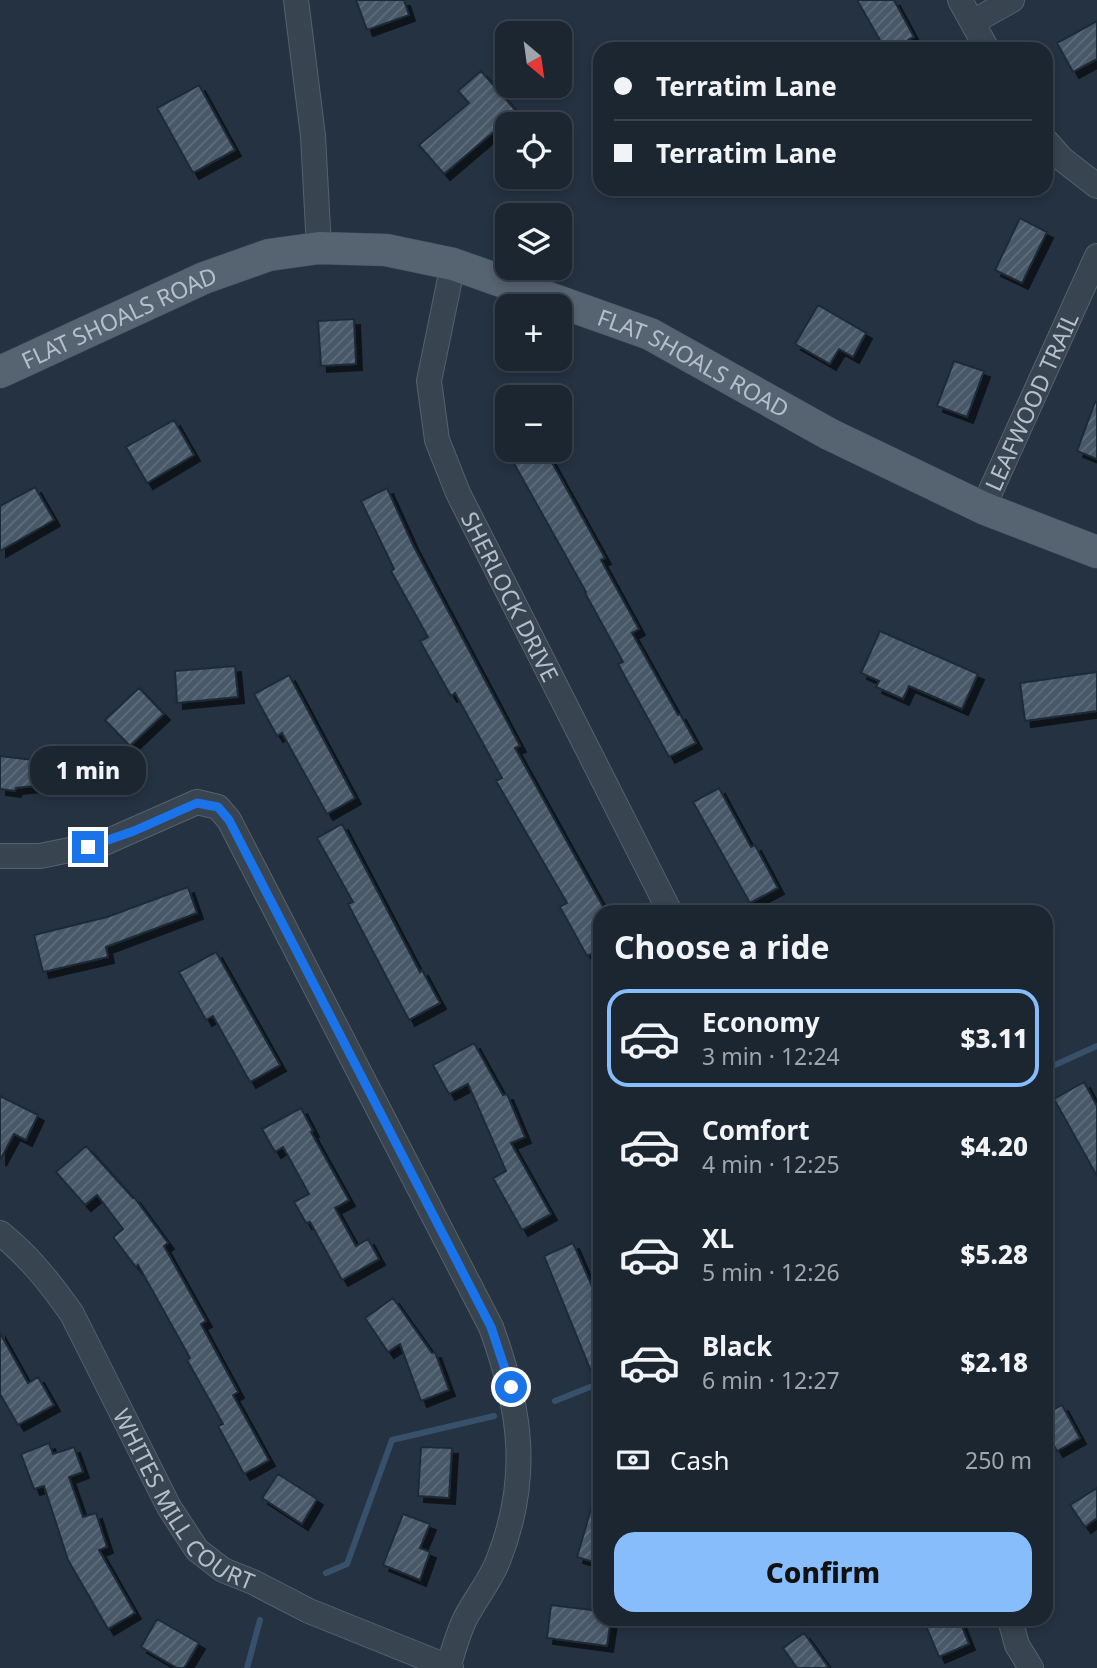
<!DOCTYPE html>
<meta charset="utf-8">
<style>
:root{--surface:#1b2631;--page:#242e39;--text:#f1f3f6;--muted:#a0a5ab;--line:#39434d;--accent:#88bdfc}
body{margin:0;font-family:"Noto Sans",sans-serif;background:var(--page);color:var(--text);height:100vh;display:flex;flex-direction:column;font-size:26px;white-space:nowrap}
*{box-sizing:border-box;margin:0}
p{font-size:23px;color:var(--muted)}
.icon{flex:none;width:38px;height:38px;fill:none;stroke:currentColor;stroke-width:2;stroke-linecap:round;stroke-linejoin:round}
.map{position:relative;flex:1;overflow:hidden}
.side{position:absolute;left:593px;top:905px;width:460px;height:721px;display:flex;flex-direction:column;background:var(--surface);border-radius:21px;box-shadow:0 4px 10px #0003,0 0 0 2px var(--line)}
.side>*{flex:none}
.guide{position:absolute;left:593px;top:42px;width:460px;height:154px;border-radius:21px;box-shadow:0 4px 10px #0003,0 0 0 2px var(--line);display:grid;align-content:center;height:154px;padding:0 21px;background:var(--surface)}
.needle{width:46px;rotate:151deg}
.buttons{position:absolute;left:495px;top:21px;display:grid;gap:14px}
.buttons a{display:grid;place-items:center;width:77px;height:77px;border-radius:14px;background:var(--surface);box-shadow:0 4px 10px #0003,0 0 0 2px var(--line);font-size:35px}
.end{position:absolute;width:32px;height:32px;margin:-16px;border:9px solid #1a73e8;background:#fff;box-shadow:0 0 0 4px #fff}
.from{border-radius:50%}
.bubble{position:absolute;height:49px;border-radius:21px;background:var(--surface);box-shadow:0 4px 10px #0003,0 0 0 2px var(--line);font-size:23px;font-weight:800;line-height:49px;text-align:center}
.guide b{display:flex;align-items:center;gap:24px;height:66px;font-size:26px}
.guide b+b{border-top:2px solid var(--line)}
.guide i{width:18px;height:18px;background:var(--text)}
ul{padding:0;list-style:none}
li{display:flex;align-items:center;gap:21px;height:98px;margin:0 14px 10px;padding:0 7px;border:4px solid transparent;border-radius:21px}
li div{flex:1}
li b{display:block;font-size:26px}
li em{font-style:normal;font-weight:800}
li.active{border-color:var(--accent)}
li>.icon{width:63px;height:63px;stroke-width:1.5}
h2{padding:0 21px;font-size:32px;line-height:84px}
.pay{display:flex;align-items:center;gap:18px;height:77px;padding:0 21px;font-size:26px}
.pay p{margin-inline-start:auto}
.button{display:flex;gap:14px;margin-top:auto;padding:14px 21px}
.button a{flex:1;height:80px;border-radius:21px;background:var(--accent);color:#111;font-size:28px;font-weight:800;line-height:80px;text-align:center}
.map>svg:first-child{display:block}
.lines{fill:none;stroke-linecap:round;stroke-linejoin:round}
.stream{stroke:#38516a;stroke-width:6}
.building{fill:url(#building-hatch);stroke:#1f2b38;stroke-width:2;filter:url(#shadow)}
.minor-casing{stroke:#56626e;stroke-width:26}
.major-casing{stroke:#424d5a;stroke-width:33}
.minor{stroke:#384450;stroke-width:24}
.major{stroke:#566370;stroke-width:32}
.route{stroke:#1a73e8;stroke-width:9}
.labels{text-anchor:middle;dominant-baseline:central;stroke-width:6;stroke-linejoin:round;paint-order:stroke}
.street-label{font-size:23px;fill:#b5bfcb;stroke:#1d2936}
</style>
<div class="map">
<svg width="1097" height="1668" viewBox="0 0 1097 1668">
<defs>
<pattern id="building-hatch" width="6" height="6" patternUnits="userSpaceOnUse" patternTransform="scale(1.75)"><rect width="6" height="6" fill="#485867"/><path d="M-1 1l2-2M0 6l6-6M5 7l2-2" fill="none" stroke="#606e7b"/></pattern>
<filter id="shadow"><feDropShadow dx="6" dy="6" stdDeviation="0" flood-color="#0009"/></filter>
</defs>
<rect width="100%" height="100%" fill="#243241"/>
<g class="lines">
<path class="stream" d="M1046,1069l51,-23
M555,1401l45,-18
M326,1573l21,-9 45,-124 102,-24
M247,1668l13,-48"/>
</g>
<path class="building" d="M356,0h48l5,15 -42,15z
M857,0h37l20,37 -22,12h-7z
M1097,21v38l-24,13 -16,-29z
M481,71l36,41 -73,62 -25,-29 50,-42 -11,-12z
M199,85l36,65 -42,23 -36,-65z
M1020,218l27,14 -25,51 -27,-13z
M818,305l48,28 -13,24 -14,-8 -9,15 -35,-20z
M354,319l2,45 -35,2 -3,-45z
M954,361l30,10 -17,46 -30,-11z
M1095,402h2v57l-20,-8z
M174,420l20,35 -47,28 -21,-36z
M530,450h15l60,108 -4,2 38,69 -7,4 46,82 2,-1 16,29 -27,14 -51,-93 5,-2 -38,-69 1,-1 -74,-132z
M35,487l19,33 -54,31v-45z
M387,488l26,57 107,201 -5,2 91,164h-6v37l-13,7 -27,-49 7,-4 -71,-122 6,-3 -47,-85 -4,3 -31,-55 8,-4 -37,-66 3,-2 -33,-68z
M880,631l98,43 -16,35 -53,-23 -6,13 -27,-12 3,-6 -18,-8z
M235,666l3,31 -61,6 -2,-32z
M1097,672v39l-72,10 -5,-38z
M289,675l66,123 -28,16 -45,-81 -5,3 -23,-42z
M139,688l25,26 -34,32 -25,-26z
M96,748l3,31 -83,9 -1,3 -15,-2v-33l34,4 -1,-5z
M719,788l32,59 4,-2 23,43 -28,15 -57,-101z
M342,824l78,148 2,-2 18,33 -31,17 -61,-116 5,-2 -36,-64z
M188,887l9,26 -91,34 2,10 -65,15 -9,-37 73,-18z
M216,952l64,113 -30,17 -37,-66 -7,4 -27,-48z
M474,1043l29,52 4,-1 18,43 -14,6 40,71 -29,16 -29,-52 13,-7 -38,-87 -19,10 -16,-29z
M1084,1082l13,24v70l-43,-77z
M0,1096l38,19 -12,25 -12,-6 -14,26z
M301,1108l12,23 -2,1 38,68 -14,8 21,38 12,-7 11,20 -37,21 -32,-58 -4,1 -12,-21 15,-8 -26,-47 -8,5 -13,-23z
M86,1146l47,52 1,-1 34,46 -4,3 42,75 -5,3 37,68 -5,3 36,65 -25,14 -26,-48 5,-2 -36,-64 3,-2 -52,-93 -2,2 -23,-30 10,-8 -26,-34 -12,10 -29,-33z
M573,1243l22,50 -2,1 7,18 -1,79 -55,-135z
M393,1298l39,55 3,-1 14,38 -28,11 -21,-57 -12,8 -23,-34z
M0,1333l28,50 10,-6 16,28 -36,20 -18,-31z
M1062,1405l18,33 -23,13 -11,-19v-19z
M49,1443l4,11 21,-7 9,25 -14,5 14,40 13,-4 11,34 -8,3 36,63 -27,16 -40,-69 -24,-74 -10,3 -13,-35z
M421,1447l31,1 -3,50 -31,-2z
M278,1474l39,25 -15,25 -40,-26z
M1097,1488v30l-12,9 -15,-22z
M595,1495l5,1v68l-23,-7z
M403,1514l27,10 -10,24 10,4 -10,28 -37,-15z
M551,1605l49,6v8h11l-4,27 -60,-8z
M157,1619l42,24 -15,25h-7l-36,-21z
M923,1619h36l10,25 -30,13z
M804,1633l25,35h-32l-14,-20z"/>
<g class="lines">
<g class="minor-casing">
<g id="minor">
<path d="M296,0l17,136 6,112"/>
<path d="M960,0l27,49"/>
<path d="M973,22l39,-22"/>
<path d="M1046,141l16,18 35,27"/>
<path id="s1" d="M453,264l-24,117 8,59 21,53 212,419"/>
<path id="s2" d="M983,508l114,-252"/>
<path d="M0,856h40l64,-13 93,-41 21,5 11,13 262,507c30,82 40,151 7,234 -8,20 -22,37 -32,56 -8,15 -12,33 -18,50"/>
<path id="s3" d="M0,1233c29,23 51,51 72,81l97,193 28,43 26,20 30,12 56,29 142,57"/>
<path d="M1010,1619l7,26 14,23"/>
</g>
</g>
<g class="major-casing">
<g id="major">
<path id="s4" d="M0,372l204,-94 65,-23 50,-7 67,2 67,14 197,70 179,100 154,74 114,44"/>
</g>
</g>
<use href="#minor" class="minor"/>
<use href="#major" class="major"/>
</g>
<g class="lines">
<path class="route" d="M88,847l46,-16 63,-28 21,4 11,13 262,507 20,60"/>
</g>
<g class="labels">
<g class="street-label">
<text stroke="none"><textPath href="#s4" startOffset="131">FLAT SHOALS ROAD</textPath></text>
<text stroke="none"><textPath href="#s4" startOffset="740">FLAT SHOALS ROAD</textPath></text>
<text stroke="none"><textPath href="#s2" startOffset="117">LEAFWOOD TRAIL</textPath></text>
<text stroke="none"><textPath href="#s1" startOffset="352">SHERLOCK DRIVE</textPath></text>
<text stroke="none"><textPath href="#s3" startOffset="329">WHITES MILL COURT</textPath></text>
</g>
</g>
</svg>
<div class="buttons">
<a><svg class="needle" viewBox="-14 -14 28 28"><path d="M0-13l5 13h-10z" fill="#e53935"/><path d="M0 13l5-13h-10z" fill="#a0a5ab"/></svg></a>
<a><svg class="icon" aria-label="locate" viewBox="0 0 24 24"><circle cx="12" cy="12" r="6"/><path d="M12 2v4M12 18v4M2 12h4M18 12h4"/></svg></a>
<a><svg class="icon" aria-label="layers" viewBox="0 0 24 24"><path d="M12 4l9 5-9 5-9-5zM3 14l9 5 9-5"/></svg></a>
<a>+</a>
<a>−</a>
</div>
<i class="end from" style="left:511px;top:1387px"></i>
<i class="end" style="left:88px;top:847px"></i>
<div class="bubble" style="left:30px;top:746px;width:116px">1 min</div>
<div class="guide">
<b><i class="from"></i>Terratim Lane</b>
<b><i></i>Terratim Lane</b>
</div>
<section class="side">
<h2>Choose a ride</h2>
<ul>
<li class="active"><svg class="icon" aria-label="car" viewBox="0 0 24 24"><path d="M5 17H2v-5l4-1 3-4h7l3 4 3 1v5h-3M9 17h6M6 11h13"/><circle cx="7" cy="17" r="2"/><circle cx="17" cy="17" r="2"/></svg><div><b>Economy</b><p>3 min · 12:24</p></div><em>$3.11</em></li>
<li><svg class="icon" aria-label="car" viewBox="0 0 24 24"><path d="M5 17H2v-5l4-1 3-4h7l3 4 3 1v5h-3M9 17h6M6 11h13"/><circle cx="7" cy="17" r="2"/><circle cx="17" cy="17" r="2"/></svg><div><b>Comfort</b><p>4 min · 12:25</p></div><em>$4.20</em></li>
<li><svg class="icon" aria-label="car" viewBox="0 0 24 24"><path d="M5 17H2v-5l4-1 3-4h7l3 4 3 1v5h-3M9 17h6M6 11h13"/><circle cx="7" cy="17" r="2"/><circle cx="17" cy="17" r="2"/></svg><div><b>XL</b><p>5 min · 12:26</p></div><em>$5.28</em></li>
<li><svg class="icon" aria-label="car" viewBox="0 0 24 24"><path d="M5 17H2v-5l4-1 3-4h7l3 4 3 1v5h-3M9 17h6M6 11h13"/><circle cx="7" cy="17" r="2"/><circle cx="17" cy="17" r="2"/></svg><div><b>Black</b><p>6 min · 12:27</p></div><em>$2.18</em></li>
</ul>
<div class="pay"><svg class="icon" aria-label="cash" viewBox="0 0 24 24"><path d="M3 7h18v10H3z"/><circle cx="12" cy="12" r="2"/></svg>Cash<p>250 m</p></div>
<div class="button"><a>Confirm</a></div>
</section>
</div>
